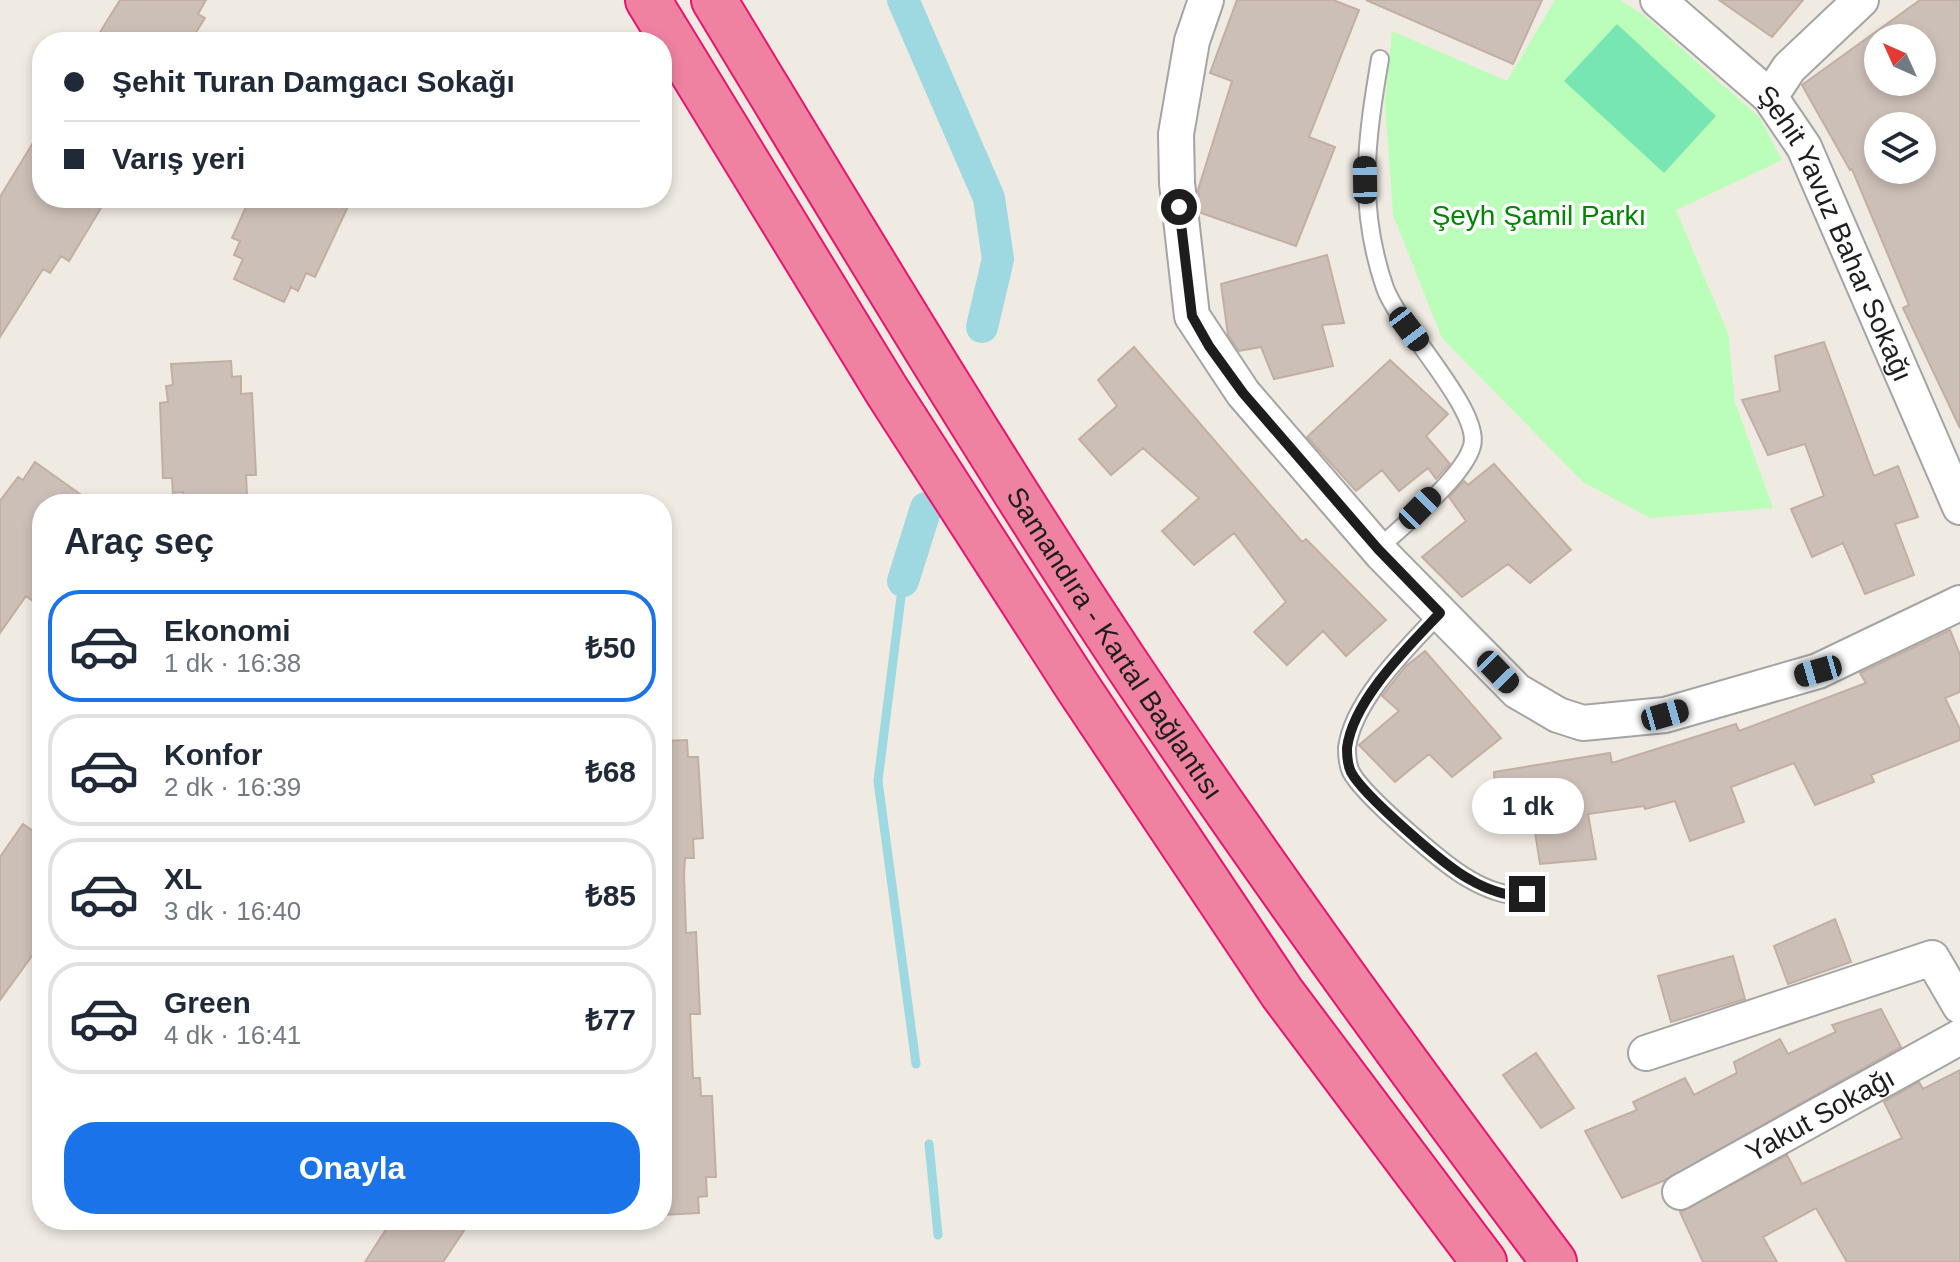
<!DOCTYPE html>
<html lang="tr">
<meta charset="utf-8">
<style>
:root{--surface:#fff;--page:#f2f2f3;--text:#1f2937;--muted:#747a83;--line:#e0e1e3;--accent:#1a73e8}
body{margin:0;font-family:Helvetica,sans-serif;background:var(--page);color:var(--text);height:100vh;display:flex;flex-direction:column;font-size:30px;white-space:nowrap}
*{box-sizing:border-box;margin:0}
p{font-size:26px;color:var(--muted)}
.icon{flex:none;width:44px;height:44px;fill:none;stroke:currentColor;stroke-width:2;stroke-linecap:round;stroke-linejoin:round}
.map{position:relative;flex:1;overflow:hidden}
.details{position:absolute;left:32px;top:494px;width:640px;height:736px;display:flex;flex-direction:column;background:var(--surface);border-radius:32px;box-shadow:0 4px 12px #0003}
.details>*{flex:none}
.guide{position:absolute;left:32px;top:32px;width:640px;height:176px;border-radius:32px;box-shadow:0 4px 12px #0003;display:grid;align-content:center;height:176px;padding:0 32px;background:var(--surface)}
.needle{width:52px;rotate:315deg}
.tools{position:absolute;left:1864px;top:24px;display:grid;gap:16px}
.tools a{display:grid;place-items:center;width:72px;height:72px;border-radius:50%;background:var(--surface);box-shadow:0 4px 12px #0003;font-size:40px}
.end{position:absolute;width:36px;height:36px;margin:-18px;border:10px solid #1d1d1d;background:#fff;box-shadow:0 0 0 4px #fff}
.from{border-radius:50%}
.bubble{position:absolute;height:56px;border-radius:28px;background:var(--surface);box-shadow:0 4px 12px #0003;font-size:26px;font-weight:700;line-height:56px;text-align:center}
.car{position:absolute;width:24px;height:48px;margin:-24px -12px;border-radius:10px;box-shadow:0 0 6px 2px #0007;background:linear-gradient(#222 24%,#8ab4d8 0 40%,#222 0 76%,#8ab4d8 0 86%,#222 0)}
.guide b{display:flex;align-items:center;gap:28px;height:76px;font-size:30px}
.guide b+b{border-top:2px solid var(--line)}
.guide i{width:20px;height:20px;background:var(--text)}
ul{padding:0;list-style:none}
li{display:flex;align-items:center;gap:24px;height:112px;margin:0 16px 12px;padding:0 16px;border:4px solid var(--line);border-radius:32px}
li div{flex:1}
li b{display:block;font-size:30px}
li em{font-style:normal;font-weight:700}
li.active{border-color:var(--accent)}
li>.icon{width:72px;height:72px;stroke-width:1.5}
h2{padding:0 32px;font-size:36px;line-height:96px}
.action{display:flex;gap:16px;margin-top:auto;padding:16px 32px}
.action a{flex:1;height:92px;border-radius:32px;background:var(--accent);color:#fff;font-size:32px;font-weight:700;line-height:92px;text-align:center}
.map>svg:first-child{display:block}
.park{fill:#bbfeba}
.pitch{fill:#78e6b2}
.lines{fill:none;stroke-linecap:round;stroke-linejoin:round}
.stream{stroke:#9ed8e1;stroke-width:9}
.canal{stroke:#9ed8e1;stroke-width:32}
.building{fill:#ccbfb8;stroke:#c2aea3;stroke-width:2;fill-rule:evenodd}
.lane-casing{stroke:#a4a4a4;stroke-width:20}
.street-casing{stroke:#a4a4a4;stroke-width:38}
.highway-casing{stroke:#e81470;stroke-width:48}
.lane{stroke:#fff;stroke-width:16}
.street{stroke:#fff;stroke-width:34}
.highway{stroke:#ee82a0;stroke-width:44}
.route{stroke:#1d1d1d;stroke-width:10}
.labels{text-anchor:middle;dominant-baseline:central;stroke-width:7;stroke-linejoin:round;paint-order:stroke}
.park-label{font-size:28px;fill:#028502;stroke:#fff}
.street-label{font-size:28px;fill:#1d1d1d;stroke:#fff}
</style>
<div class="map">
<svg width="1960" height="1262" viewBox="0 0 1960 1262">
<rect width="100%" height="100%" fill="#efeae2"/>
<path class="park" d="M1555,0h65l25,16 115,102 22,42 -106,50 52,123 7,69 38,106 -123,10 -67,-36 -141,-144 -49,-123 -8,-112 7,-72 115,50z"/>
<path class="pitch" d="M1617,24l99,92 -52,57 -100,-92z"/>
<g class="lines">
<path class="stream" d="M903,581l-25,200 38,283
M929,1144l9,91"/>
<path class="canal" d="M903,0l86,198 9,61 -16,68
M903,581l23,-73"/>
</g>
<path class="building" d="M120,0h86l-8,14 7,4 -15,24h-96z
M1237,0h96l26,10 -50,127 26,10 -39,99 -95,-33 -3,-23 34,-109 -22,-8z
M1366,0h176l-29,64z
M1719,0h84l-31,37z
M1920,0h40v428l-57,-120 6,-3 -57,-136 -2,1 -48,-85zM1878,38h44v44h-44zM1878,126h44v44h-44z
M42,128v70h65l-38,63 -8,-5 -11,17 -7,-4 -43,68v-140z
M250,198h102l-37,79 -9,-4 -8,18 -7,-4 -7,15 -50,-23 9,-20 -9,-4 6,-14 -8,-3z
M1327,255l17,68 -22,2 11,41 -59,13 -13,-32 -22,4 -11,-16 -7,-51z
M1824,342l50,134 24,-10 20,51 -23,7 19,51 -49,19 -22,-51 -31,14 -21,-48 33,-13 -19,-52 -37,11 -26,-55 38,-9 -5,-35z
M1134,347l168,195 4,-3 80,81 -40,36 -23,-25 -36,34 -33,-33 32,-30 -52,-69 -40,32 -32,-34 37,-33 -56,-50 -32,27 -32,-36 38,-33 -19,-26z
M1390,360l58,54 -22,22 24,28 -14,15 -8,-11 -29,23 -17,-21 -26,21 -49,-54z
M231,361l1,16 9,-1v18l11,-1 4,82h-10l1,20h-8v9h-55l-1,-12 -10,1 -1,-15h-9l-3,-75 8,-1 -2,-16 7,-1 -2,-21z
M35,462l59,42h-52v104l-16,-12 -26,37v-132l18,-24 5,3z
M1494,464l77,86 -41,33 -22,-19 -46,33 -40,-40 44,-36 -17,-24 15,-16 4,4z
M1950,630l10,25v37l-15,6 15,31v11l-89,35 3,7 -59,23 -21,-42 -63,24 13,35 -54,19 -15,-40 -30,8 -1,-3 -56,8 8,45 -56,5 -7,-45 -37,7 -2,-54 116,-19 2,10 124,-39 3,7 127,-48 -6,-10z
M1425,651l76,87 -49,39 -23,-23 -34,28 -36,-37 40,-34 -17,-15 24,-30z
M687,740l1,17h10l5,81 -10,1 1,19h-9l-1,17 2,58 10,-1 4,82h-10l3,64h7l1,18h11l4,81h-10l1,19 -9,1 1,16 -37,2v-474z
M23,824l19,13v105l-42,58v-143z
M1835,919l16,43 -63,22 -14,-38z
M1733,956l12,43 -74,23 -13,-46z
M1881,1009l20,38 -238,134 -41,17 -37,-67 52,-21 -4,-8 52,-24 9,17 43,-22 -3,-11 46,-23 8,15 48,-22 -4,-7z
M1536,1053l38,55 -33,20 -38,-53z
M1960,1070v192h-113l-31,-54 -53,29 14,25h-74l-23,-50 107,-57 15,29 100,-46 -18,-36 35,-20 4,7z
M392,1220h79l-28,42h-78z"/>
<g class="lines">
<g class="lane-casing">
<path id="lane" d="M1378,549c25,-24 85,-71 94,-103 10,-35 -73,-119 -87,-158 -28,-81 -19,-147 -5,-229
M1440,613c-32,34 -87,87 -93,135 0,6 1,18 4,24 12,23 94,94 118,107 15,9 41,20 58,15"/>
</g>
<g class="street-casing">
<g id="street">
<path d="M1206,0l-14,41 -16,93 1,49 15,133 51,77 139,161 135,137 41,24 25,8 82,-8 153,-44 142,-68"/>
<path id="s1" d="M1658,0l112,97 34,50 156,360"/>
<path d="M1770,97l19,-29 72,-68"/>
<path d="M1646,1053l286,-95 28,48"/>
<path id="s2" d="M1680,1192l280,-155"/>
</g>
</g>
<g class="highway-casing">
<g id="highway">
<path d="M648,0l239,391 190,295 205,307 202,269"/>
<path id="s3" d="M714,0c134,221 267,444 410,660 137,205 282,405 430,602"/>
</g>
</g>
<use href="#lane" class="lane"/>
<use href="#street" class="street"/>
<use href="#highway" class="highway"/>
</g>
<g class="lines">
<path class="route" d="M1179,207l13,109 17,30 34,47 135,156 62,64c-32,34 -87,87 -93,135 0,6 1,18 4,24 12,23 94,94 118,107 15,9 41,20 58,15"/>
</g>
<g class="labels">
<g class="park-label">
<text x="1539" y="215">Şeyh Şamil Parkı</text>
</g>
<g class="street-label">
<text stroke="none"><textPath href="#s1" startOffset="300">Şehit Yavuz Bahar Sokağı</textPath></text>
<text stroke="none"><textPath href="#s3" startOffset="758">Samandıra - Kartal Bağlantısı</textPath></text>
<text stroke="none"><textPath href="#s2" startOffset="160">Yakut Sokağı</textPath></text>
</g>
</g>
</svg>
<div class="tools">
<a><svg class="needle" viewBox="-14 -14 28 28"><path d="M0-13l5 13h-10z" fill="#e53935"/><path d="M0 13l5-13h-10z" fill="#747a83"/></svg></a>
<a><svg class="icon" aria-label="layers" viewBox="0 0 24 24"><path d="M12 4l9 5-9 5-9-5zM3 14l9 5 9-5"/></svg></a>
</div>
<i class="end from" style="left:1179px;top:207px"></i>
<i class="end" style="left:1527px;top:894px"></i>
<div class="bubble" style="left:1472px;top:778px;width:112px">1 dk</div>
<i class="car" style="left:1365px;top:180px;rotate:359deg"></i>
<i class="car" style="left:1409px;top:329px;rotate:143deg"></i>
<i class="car" style="left:1420px;top:508px;rotate:45deg"></i>
<i class="car" style="left:1818px;top:671px;rotate:254deg"></i>
<i class="car" style="left:1498px;top:672px;rotate:136deg"></i>
<i class="car" style="left:1665px;top:715px;rotate:74deg"></i>
<div class="guide">
<b><i class="from"></i>Şehit Turan Damgacı Sokağı</b>
<b><i></i>Varış yeri</b>
</div>
<section class="details">
<h2>Araç seç</h2>
<ul>
<li class="active"><svg class="icon" aria-label="car" viewBox="0 0 24 24"><path d="M5 17H2v-5l4-1 3-4h7l3 4 3 1v5h-3M9 17h6M6 11h13"/><circle cx="7" cy="17" r="2"/><circle cx="17" cy="17" r="2"/></svg><div><b>Ekonomi</b><p>1 dk · 16:38</p></div><em>₺50</em></li>
<li><svg class="icon" aria-label="car" viewBox="0 0 24 24"><path d="M5 17H2v-5l4-1 3-4h7l3 4 3 1v5h-3M9 17h6M6 11h13"/><circle cx="7" cy="17" r="2"/><circle cx="17" cy="17" r="2"/></svg><div><b>Konfor</b><p>2 dk · 16:39</p></div><em>₺68</em></li>
<li><svg class="icon" aria-label="car" viewBox="0 0 24 24"><path d="M5 17H2v-5l4-1 3-4h7l3 4 3 1v5h-3M9 17h6M6 11h13"/><circle cx="7" cy="17" r="2"/><circle cx="17" cy="17" r="2"/></svg><div><b>XL</b><p>3 dk · 16:40</p></div><em>₺85</em></li>
<li><svg class="icon" aria-label="car" viewBox="0 0 24 24"><path d="M5 17H2v-5l4-1 3-4h7l3 4 3 1v5h-3M9 17h6M6 11h13"/><circle cx="7" cy="17" r="2"/><circle cx="17" cy="17" r="2"/></svg><div><b>Green</b><p>4 dk · 16:41</p></div><em>₺77</em></li>
</ul>
<div class="action"><a>Onayla</a></div>
</section>
</div>
